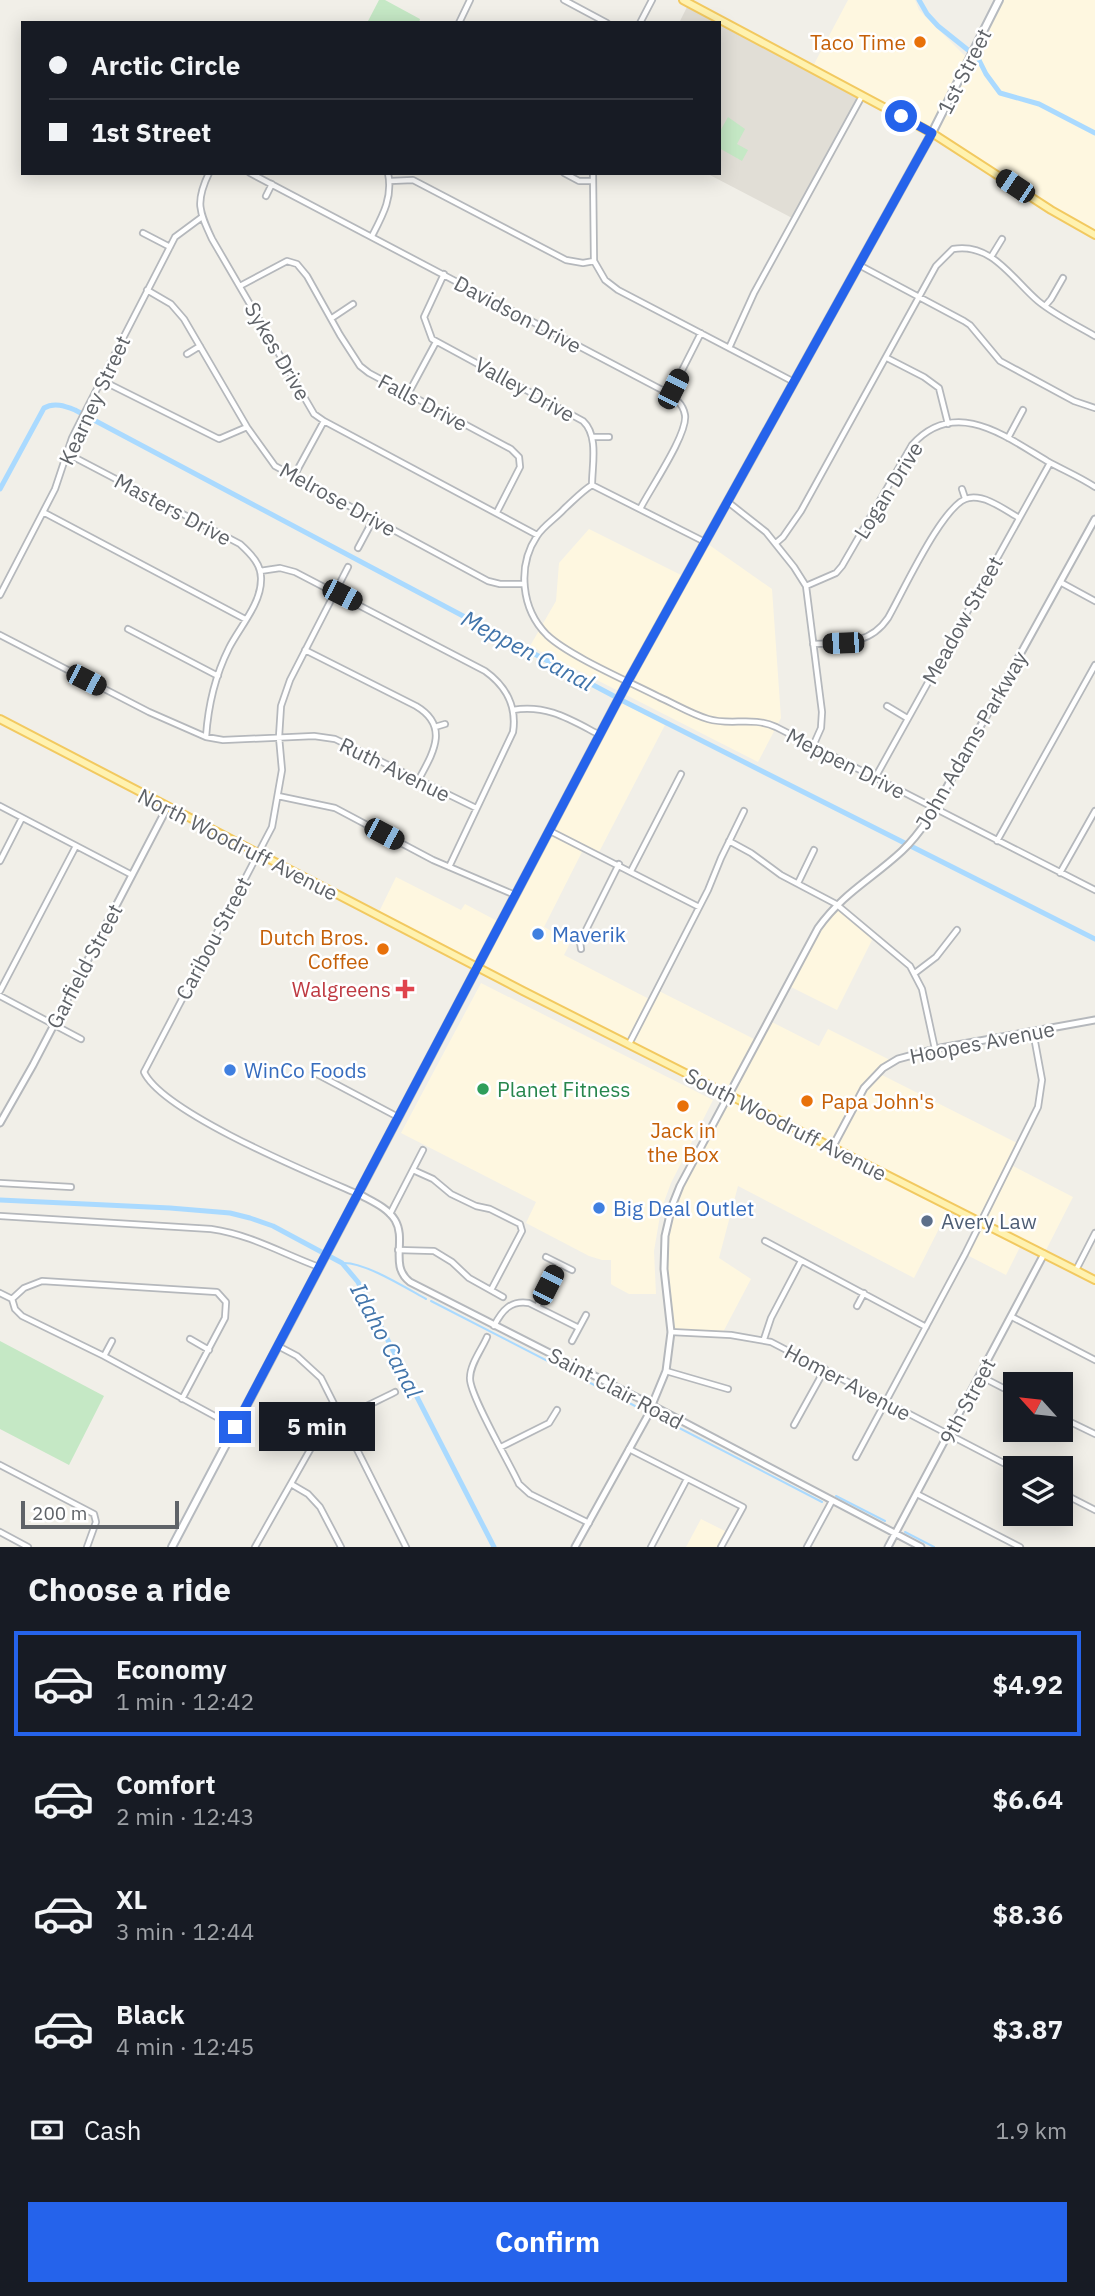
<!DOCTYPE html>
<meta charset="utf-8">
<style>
:root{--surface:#171b24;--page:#20242c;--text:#f1f3f6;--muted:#9ea1a6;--line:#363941;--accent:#2563eb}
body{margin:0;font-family:"IBM Plex Sans",sans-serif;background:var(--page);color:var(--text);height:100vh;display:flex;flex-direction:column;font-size:26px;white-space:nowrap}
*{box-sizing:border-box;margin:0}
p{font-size:23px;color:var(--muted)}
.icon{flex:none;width:38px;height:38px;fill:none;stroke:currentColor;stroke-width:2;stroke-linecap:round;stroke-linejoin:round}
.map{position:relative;height:1547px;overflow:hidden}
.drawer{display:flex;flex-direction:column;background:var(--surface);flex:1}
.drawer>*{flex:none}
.banner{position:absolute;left:21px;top:21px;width:700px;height:154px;border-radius:0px;box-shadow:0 4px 18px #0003;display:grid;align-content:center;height:154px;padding:0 28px;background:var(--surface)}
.needle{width:46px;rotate:297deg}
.controls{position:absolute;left:1003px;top:1372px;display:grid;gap:14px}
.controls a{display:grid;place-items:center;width:70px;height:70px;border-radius:0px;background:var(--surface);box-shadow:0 4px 18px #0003;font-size:35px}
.scale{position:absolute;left:21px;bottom:18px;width:158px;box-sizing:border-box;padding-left:7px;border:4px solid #5f6368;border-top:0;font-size:19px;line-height:24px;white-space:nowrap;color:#5f6368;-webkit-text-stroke:5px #fff;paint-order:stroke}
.end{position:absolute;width:32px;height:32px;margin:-16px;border:9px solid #2563eb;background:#fff;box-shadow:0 0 0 4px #fff}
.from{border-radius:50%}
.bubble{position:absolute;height:49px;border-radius:0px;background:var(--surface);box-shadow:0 4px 18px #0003;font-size:23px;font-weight:700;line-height:49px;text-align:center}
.car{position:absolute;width:21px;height:42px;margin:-21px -10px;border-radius:9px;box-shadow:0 0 5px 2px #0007;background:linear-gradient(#222 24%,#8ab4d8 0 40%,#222 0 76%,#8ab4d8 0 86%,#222 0)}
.banner b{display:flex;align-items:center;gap:24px;height:66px;font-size:26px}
.banner b+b{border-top:2px solid var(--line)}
.banner i{width:18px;height:18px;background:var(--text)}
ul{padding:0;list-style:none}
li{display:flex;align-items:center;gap:21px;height:105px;margin:0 14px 10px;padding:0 14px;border:4px solid transparent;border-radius:0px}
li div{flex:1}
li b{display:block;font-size:26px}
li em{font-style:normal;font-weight:700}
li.active{border-color:var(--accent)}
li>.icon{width:63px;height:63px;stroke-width:1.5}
h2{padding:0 28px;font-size:32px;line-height:84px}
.pay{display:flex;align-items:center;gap:18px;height:77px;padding:0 28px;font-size:26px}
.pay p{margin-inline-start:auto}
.button{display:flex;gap:14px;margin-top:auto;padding:14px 28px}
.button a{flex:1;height:80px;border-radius:0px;background:var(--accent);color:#fff;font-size:28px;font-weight:700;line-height:80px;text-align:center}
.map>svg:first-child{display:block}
.commercial{fill:#fef7e0}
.education{fill:#e1ded6}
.green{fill:#c5e8c5}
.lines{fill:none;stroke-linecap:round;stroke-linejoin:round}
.stream{stroke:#aadaff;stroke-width:2}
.canal{stroke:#aadaff;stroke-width:5}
.minor-casing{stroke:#b5b8bc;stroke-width:8}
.tertiary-casing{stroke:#b5b8bc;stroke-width:9}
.secondary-casing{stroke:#b6babf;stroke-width:10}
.primary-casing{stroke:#f2c960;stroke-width:10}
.minor{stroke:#fff;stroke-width:4.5}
.tertiary{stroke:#fff;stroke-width:5}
.secondary{stroke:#fff;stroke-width:6}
.primary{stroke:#fff2af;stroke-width:6}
.route{stroke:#2563eb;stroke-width:9}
.food-dot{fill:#e8710a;stroke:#fff;stroke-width:2.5}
.shop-dot{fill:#3f7fe0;stroke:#fff;stroke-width:2.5}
.health-dot{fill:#e0444e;stroke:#fff;stroke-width:2.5}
.leisure-dot{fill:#2e9e5b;stroke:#fff;stroke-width:2.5}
.service-dot{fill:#5c6f8a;stroke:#fff;stroke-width:2.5}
.labels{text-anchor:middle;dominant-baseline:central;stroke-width:5;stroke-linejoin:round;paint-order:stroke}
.food-label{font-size:21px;fill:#c56008;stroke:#fff;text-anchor:end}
.street-label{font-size:21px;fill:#5f6368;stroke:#fff}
.shop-label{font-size:21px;fill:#366cbe;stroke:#fff;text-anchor:start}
.health-label{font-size:21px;fill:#be3a42;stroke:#fff;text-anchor:end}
.leisure-label{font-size:21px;fill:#27864d;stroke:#fff;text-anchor:start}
.service-label{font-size:21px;fill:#4e5e75;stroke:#fff;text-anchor:start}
.water-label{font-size:23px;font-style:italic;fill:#4174aa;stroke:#fff}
</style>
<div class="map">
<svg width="1095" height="1547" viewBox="0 0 1095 1547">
<rect width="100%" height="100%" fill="#f1efe8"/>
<path class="commercial" d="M848,0h67l4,10 50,50 34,-60h92v235l-134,-86 -149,-81z
M589,529l96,48 20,-35 67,47 9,129 -23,44 -228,-116 26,-45 3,-38z
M618,701l47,24 -67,129 -14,-6 -40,79 27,14 -7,14 87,45 6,-10 99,50 12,-20 51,26 9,-17 66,33 -16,11 143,72 -10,20 62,32 -29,57 -22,-11 -16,32 -41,-21 16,-32 -31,-15 -36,71 -176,-92 -19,72 32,21 -29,55 -51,-2 -6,-96 5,-25 57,-116 -350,-179 19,-39 65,33 4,-6 36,19z
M836,904l38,32 -37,74 -50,-25 31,-57z
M481,983l232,117 -42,83 -10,27 -7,41 2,43h-27l-15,-8 -3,-2v-24h-9l-13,-4 -63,-33 10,-21 -135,-69z
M701,1519l28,14 -8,14h-35z"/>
<path class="education" d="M689,3l173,93 -68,123 -88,-46h13v-150h-40z"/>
<path class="green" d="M379,0h6l35,19 -1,4h-52z
M728,117l17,12 -8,15 11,6 -6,11 -23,-13v-15z
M0,1341l104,55 -35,69 -69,-36z"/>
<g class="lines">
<path class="stream" d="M342,1263c21,-2 64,25 84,36
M431,1301l208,107
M658,1417l164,85
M836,1496l49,25
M905,1532l29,15"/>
<path class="canal" d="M919,0l8,14 11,12 40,32 8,16 14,19 39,11 56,29
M0,489l44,-81c10,-6 21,-2 31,2l552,293 468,236
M0,1200l170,8 60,5 20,5 23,8 69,37 16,19 136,265"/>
<g class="minor-casing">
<path id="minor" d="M564,0l43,23
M459,23l11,-23
M640,23l12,-23
M209,173c-14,29 -10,38 3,66l102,175 10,7 213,114
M250,173l414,218c10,6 19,12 21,24 3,19 -35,74 -45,94
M564,173l15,8h14
M593,173l1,88 11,19 13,10 176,92
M390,181l23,-1 153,80 17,3 11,-2
M266,196l6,-12
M143,233l27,14
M372,236c11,-21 21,-39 16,-63
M991,257l11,-18
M859,265l105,56 6,4 30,36 74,40 21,7
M444,274l-20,43 8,22 151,82c16,15 9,44 9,64
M240,286l47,-25 10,3 10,12 33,59 20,31 9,7 142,76 8,8 1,10 -23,45
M147,290l24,14 13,15 63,108 28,39 213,115 12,3h24
M1045,306l6,-7 12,-21
M332,318l21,-14
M729,348l25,-55 108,-197
M187,354l13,-8
M887,358l37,19 15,11 9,36
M101,380l118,59 28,-12
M408,394l28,-52
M670,394l31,-61
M593,437h16
M1008,438l15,-28
M68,454l172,90c11,10 22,21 21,36 0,24 -22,48 -32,68 -14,28 -21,59 -23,89
M294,476l30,-55
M592,485c-10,6 -19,16 -28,24 -8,9 -21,17 -27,27 -20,30 -16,73 10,99 22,21 83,47 112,62 16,7 32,17 49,22 23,7 44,-3 68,8l319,163
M592,485l113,57
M962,489l3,9
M728,502l38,30 28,35 12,19 16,126 -1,16 -8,18
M43,512l202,107
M776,543l7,-6 18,-26 135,-245 17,-17c39,-7 60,31 85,52 17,14 38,24 57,35
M358,548l15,-28
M348,567l-58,113 -9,26 -2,31 3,33 -10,57 -128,245c19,41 168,102 214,122
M260,571l20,-3 15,4 190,99c21,15 32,36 28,61l-64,135
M1060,582l35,19
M806,586l30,-13 6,-7 70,-121c43,-48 93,-9 135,16 16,9 33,16 48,26
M0,595l55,-106 17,-51 10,-20 93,-181 27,-20
M128,629l90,47
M0,635l149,77 57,25 17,3 91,-4 21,3 141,69
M813,644c30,-1 57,1 75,-26 14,-24 56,-117 81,-120 17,-3 36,12 50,20
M305,650l111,56c34,20 17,47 3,73
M887,706l20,12
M513,710c34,-6 58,10 87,25
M435,727l10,-3
M875,778l175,-315
M278,796l57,12 98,52 82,35
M0,806l132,69
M550,831l149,76
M729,841l22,12 30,22 55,29 74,62 12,23 13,60
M997,841l98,-176
M0,861l22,-43
M631,871l50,-97
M1060,873l35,-62
M798,883l16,-33
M581,949l-1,-7 39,-78
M915,973l21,-16 21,-27
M0,991l76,-145
M0,996l81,43
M629,1044l79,-154 13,-32 23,-47
M313,1072l85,45
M413,1170l20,9 18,15 25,12 14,3 30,15 2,7 -31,59
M0,1183l71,4
M390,1214l33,-64
M0,1216l211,13c41,6 70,24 108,38
M765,1241l161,86
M398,1250l36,1 18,11 17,16 34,19
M546,1257l26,13
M1076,1270l19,-37
M0,1293l12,6 3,10 7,7 82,40 131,71
M12,1299l12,-11 18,-7 175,11 9,10 -1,16 -43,81
M857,1306l7,-13
M537,1307l21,-44
M1012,1317l83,43
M494,1326c8,-16 17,-26 35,-23l50,25
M671,1332l60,3 40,7 244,127
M487,1337c-5,12 -17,27 -17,41 -1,16 40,86 49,106l11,10 59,29
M190,1339l19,11
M764,1339l7,-21 30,-57
M572,1341l14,-26
M278,1346l19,10 24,22 85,169
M104,1356l8,-15
M666,1371l62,18
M980,1376l35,18
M1060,1417l35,17
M794,1425l31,-56
M501,1447l48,-24 8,-13
M629,1449l114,58 -22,40
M856,1457l109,-203 73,-147 4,-27 -9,-49
M0,1465l94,49 2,8 -9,25
M291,1484l17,10 12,13 21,40
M1060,1492l35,18
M917,1494l103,53
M0,1532l28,15
M255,1547l60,-106c21,-23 53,-35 80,-49
M651,1547l36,-68
M807,1547l25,-46"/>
</g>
<g class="tertiary-casing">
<path id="tertiary" d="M0,1123l33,-58 134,-257
M832,1148l32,-60 19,-20 15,-9 37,-10 160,-29
M359,1194c12,7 28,13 36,26 12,20 -6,46 15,62l232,118 279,147
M575,1547l72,-130 19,-46 5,-39 -7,-63 1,-33 7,-30 8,-20 138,-258c25,-35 54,-49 84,-77 19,-18 33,-42 46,-66l147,-266
M888,1547l156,-293"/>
</g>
<g class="secondary-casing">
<path id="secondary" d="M172,1547l456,-866 304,-548 67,-133"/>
</g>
<g class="primary-casing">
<path id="primary" d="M683,0l249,133 119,77 44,25
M0,719l523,272 572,289"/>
</g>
<use href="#minor" class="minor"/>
<use href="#tertiary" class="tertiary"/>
<use href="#secondary" class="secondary"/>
<use href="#primary" class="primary"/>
</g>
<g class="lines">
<path class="route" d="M235,1427l393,-746 304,-548 -31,-17"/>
</g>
<g class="food-dot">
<circle cx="920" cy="42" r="7"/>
<circle cx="383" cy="949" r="7"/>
<circle cx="807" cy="1101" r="7"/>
<circle cx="683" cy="1106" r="7"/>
</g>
<g class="shop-dot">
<circle cx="538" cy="934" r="7"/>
<circle cx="230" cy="1070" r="7"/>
<circle cx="599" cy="1208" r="7"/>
</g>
<path class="health-dot" d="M401.5 978.5h7v7h7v7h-7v7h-7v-7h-7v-7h7z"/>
<circle class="leisure-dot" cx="483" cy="1089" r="7"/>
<circle class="service-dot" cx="927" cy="1221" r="7"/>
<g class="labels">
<g class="food-label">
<text x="906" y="42">Taco Time</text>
<text x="369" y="937">Dutch Bros.<tspan x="369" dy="24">Coffee</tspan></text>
<text x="821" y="1101" text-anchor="start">Papa John's</text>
<text x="683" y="1130" text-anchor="middle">Jack in<tspan x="683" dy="24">the Box</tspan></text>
</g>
<g class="street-label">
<text transform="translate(964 71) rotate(-63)">1st Street</text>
<text transform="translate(518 314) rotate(28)">Davidson Drive</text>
<text transform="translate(278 351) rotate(60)">Sykes Drive</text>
<text transform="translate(525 389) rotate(29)">Valley Drive</text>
<text transform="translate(94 400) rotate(-65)">Kearney Street</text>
<text transform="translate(423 402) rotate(28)">Falls Drive</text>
<text transform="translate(888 490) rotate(-58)">Logan Drive</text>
<text transform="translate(338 499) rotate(29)">Melrose Drive</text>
<text transform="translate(173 509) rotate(28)">Masters Drive</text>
<text transform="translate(962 620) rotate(-61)">Meadow Street</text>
<text transform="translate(971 740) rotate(-60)">John Adams Parkway</text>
<text transform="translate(846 763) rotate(27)">Meppen Drive</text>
<text transform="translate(395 769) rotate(26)">Ruth Avenue</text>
<text transform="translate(238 844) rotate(27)">North Woodruff Avenue</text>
<text transform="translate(213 938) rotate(-62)">Caribou Street</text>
<text transform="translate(84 966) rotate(-62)">Garfield Street</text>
<text transform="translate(982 1042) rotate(-11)">Hoopes Avenue</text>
<text transform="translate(786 1124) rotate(27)">South Woodruff Avenue</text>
<text transform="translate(848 1382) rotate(28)">Homer Avenue</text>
<text transform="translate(616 1388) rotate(28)">Saint Clair Road</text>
<text transform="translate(967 1401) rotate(-62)">9th Street</text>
</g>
<g class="shop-label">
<text x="552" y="934">Maverik</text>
<text x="244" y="1070">WinCo Foods</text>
<text x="613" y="1208">Big Deal Outlet</text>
</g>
<g class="health-label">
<text x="391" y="989">Walgreens</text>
</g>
<g class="leisure-label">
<text x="497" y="1089">Planet Fitness</text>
</g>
<g class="service-label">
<text x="941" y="1221">Avery Law</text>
</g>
<g class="water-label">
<text transform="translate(528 650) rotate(28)">Meppen Canal</text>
<text transform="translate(387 1340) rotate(62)">Idaho Canal</text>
</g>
</g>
</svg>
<div class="controls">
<a><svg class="needle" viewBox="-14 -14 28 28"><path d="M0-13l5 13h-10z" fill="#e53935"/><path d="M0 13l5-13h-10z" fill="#9ea1a6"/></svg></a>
<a><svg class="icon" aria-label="layers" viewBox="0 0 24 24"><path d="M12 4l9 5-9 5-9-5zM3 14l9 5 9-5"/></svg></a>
</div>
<div class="scale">200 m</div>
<i class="end from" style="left:901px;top:116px"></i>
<i class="end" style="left:235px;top:1427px"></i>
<div class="bubble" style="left:259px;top:1402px;width:116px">5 min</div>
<i class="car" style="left:1015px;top:186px;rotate:304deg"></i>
<i class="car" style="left:673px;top:389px;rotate:27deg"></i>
<i class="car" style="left:342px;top:595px;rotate:117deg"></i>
<i class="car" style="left:843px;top:643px;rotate:268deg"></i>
<i class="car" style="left:86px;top:680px;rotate:117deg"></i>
<i class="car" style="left:384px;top:834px;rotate:118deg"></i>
<i class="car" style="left:548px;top:1285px;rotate:27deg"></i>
<div class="banner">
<b><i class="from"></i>Arctic Circle</b>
<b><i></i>1st Street</b>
</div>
</div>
<section class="drawer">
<h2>Choose a ride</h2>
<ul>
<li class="active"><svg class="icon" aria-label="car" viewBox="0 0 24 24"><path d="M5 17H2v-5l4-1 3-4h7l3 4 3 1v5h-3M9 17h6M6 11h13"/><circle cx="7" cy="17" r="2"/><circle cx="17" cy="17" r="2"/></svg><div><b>Economy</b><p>1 min · 12:42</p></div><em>$4.92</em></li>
<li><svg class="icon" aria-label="car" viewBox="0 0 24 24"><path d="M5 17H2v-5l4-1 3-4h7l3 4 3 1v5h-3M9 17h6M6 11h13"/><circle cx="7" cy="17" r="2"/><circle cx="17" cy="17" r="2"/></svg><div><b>Comfort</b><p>2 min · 12:43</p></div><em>$6.64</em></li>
<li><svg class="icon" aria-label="car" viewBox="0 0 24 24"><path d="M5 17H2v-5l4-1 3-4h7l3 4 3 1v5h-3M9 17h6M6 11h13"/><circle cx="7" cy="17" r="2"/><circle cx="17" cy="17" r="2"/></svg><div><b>XL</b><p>3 min · 12:44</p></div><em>$8.36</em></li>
<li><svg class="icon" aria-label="car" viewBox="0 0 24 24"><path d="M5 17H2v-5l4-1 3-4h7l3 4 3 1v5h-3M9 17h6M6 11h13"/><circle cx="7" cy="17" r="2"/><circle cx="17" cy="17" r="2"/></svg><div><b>Black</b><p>4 min · 12:45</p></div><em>$3.87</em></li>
</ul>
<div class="pay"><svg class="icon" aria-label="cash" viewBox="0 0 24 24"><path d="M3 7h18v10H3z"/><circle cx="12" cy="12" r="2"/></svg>Cash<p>1.9 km</p></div>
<div class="button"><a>Confirm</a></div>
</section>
